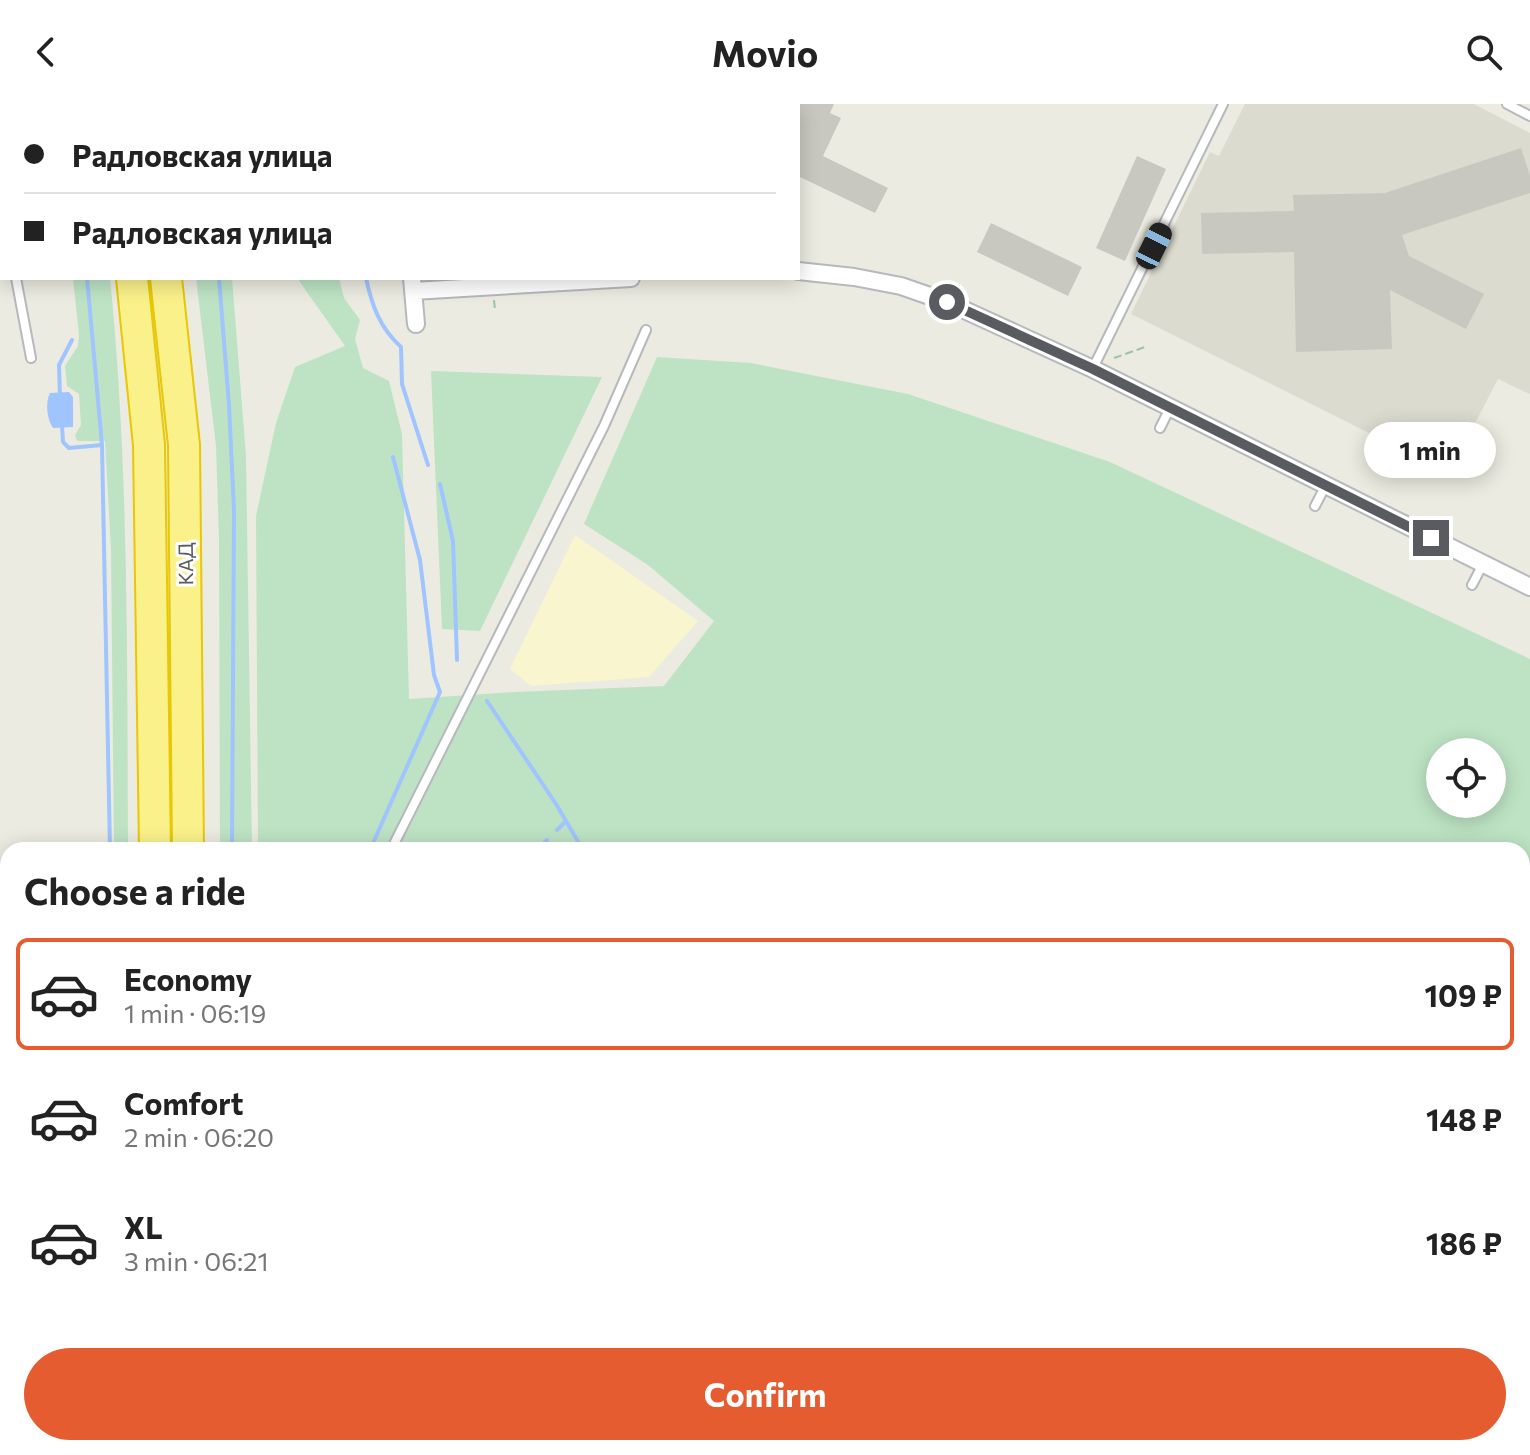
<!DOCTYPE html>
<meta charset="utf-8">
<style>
:root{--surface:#fff;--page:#f6f6f6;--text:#222;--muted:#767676;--line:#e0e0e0;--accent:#e45c2f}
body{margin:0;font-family:Commissioner,sans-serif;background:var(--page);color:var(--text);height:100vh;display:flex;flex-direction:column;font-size:30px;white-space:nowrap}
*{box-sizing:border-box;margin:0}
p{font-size:26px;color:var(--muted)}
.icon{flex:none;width:44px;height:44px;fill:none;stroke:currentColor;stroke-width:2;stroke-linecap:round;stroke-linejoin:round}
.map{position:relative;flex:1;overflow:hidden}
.details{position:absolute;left:0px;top:738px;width:1530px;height:614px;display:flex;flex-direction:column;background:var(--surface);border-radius:24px 24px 0 0;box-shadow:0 4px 20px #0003}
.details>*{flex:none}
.guide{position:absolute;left:0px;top:0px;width:800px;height:176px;box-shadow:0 4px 20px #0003;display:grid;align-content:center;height:176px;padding:0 24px;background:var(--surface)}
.controls{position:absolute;left:1426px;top:634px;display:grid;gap:16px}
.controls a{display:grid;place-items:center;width:80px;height:80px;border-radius:50%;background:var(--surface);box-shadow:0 4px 20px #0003;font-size:40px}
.end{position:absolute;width:36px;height:36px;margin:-18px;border:10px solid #595b61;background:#fff;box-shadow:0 0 0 4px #fff}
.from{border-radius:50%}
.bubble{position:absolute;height:56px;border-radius:28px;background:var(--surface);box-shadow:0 4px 20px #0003;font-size:26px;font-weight:700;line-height:56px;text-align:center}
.car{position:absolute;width:24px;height:48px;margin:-24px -12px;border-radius:10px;box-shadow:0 0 6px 2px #0007;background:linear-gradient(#222 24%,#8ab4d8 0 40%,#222 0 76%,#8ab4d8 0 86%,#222 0)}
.guide b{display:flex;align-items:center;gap:28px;height:76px;font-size:30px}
.guide b+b{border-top:2px solid var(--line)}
.guide i{width:20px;height:20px;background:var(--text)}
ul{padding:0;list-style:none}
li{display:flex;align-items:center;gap:24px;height:112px;margin:0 16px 12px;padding:0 8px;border:4px solid transparent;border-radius:12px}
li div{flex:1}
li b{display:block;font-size:30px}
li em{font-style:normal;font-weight:700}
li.current{border-color:var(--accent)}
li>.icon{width:72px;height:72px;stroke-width:1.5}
h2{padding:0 24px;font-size:36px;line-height:96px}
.primary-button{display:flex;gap:16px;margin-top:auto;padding:16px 24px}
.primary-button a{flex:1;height:92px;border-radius:48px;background:var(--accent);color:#fff;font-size:32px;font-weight:700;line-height:92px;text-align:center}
header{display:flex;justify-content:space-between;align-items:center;height:104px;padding:0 24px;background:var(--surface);font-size:36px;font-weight:700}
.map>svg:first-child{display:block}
.education{fill:#dcdbcf}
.green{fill:#bde3c4;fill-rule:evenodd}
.sand{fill:#f9f6cf}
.water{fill:#a0c4fd}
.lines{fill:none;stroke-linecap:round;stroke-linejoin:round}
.stream{stroke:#a0c4fd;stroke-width:4}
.building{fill:#c9c8c0}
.lane-casing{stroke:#b6b8bd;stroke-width:12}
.street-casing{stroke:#b6b8bd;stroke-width:20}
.highway-casing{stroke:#e7c706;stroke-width:34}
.path{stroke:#97c4ab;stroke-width:2;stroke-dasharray:8 4;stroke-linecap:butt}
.lane{stroke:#fff;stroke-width:8}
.street{stroke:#fff;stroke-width:16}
.highway{stroke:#faf18a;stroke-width:30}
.route{stroke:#595b61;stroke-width:10}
.labels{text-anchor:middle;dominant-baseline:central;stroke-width:6;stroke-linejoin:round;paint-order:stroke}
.street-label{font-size:20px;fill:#595b61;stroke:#fff}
</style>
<header><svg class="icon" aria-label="back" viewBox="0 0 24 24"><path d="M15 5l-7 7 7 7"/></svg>Movio<svg class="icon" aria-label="search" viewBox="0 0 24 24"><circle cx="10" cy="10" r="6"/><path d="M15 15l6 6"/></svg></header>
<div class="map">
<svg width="1530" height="1351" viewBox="0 0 1530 1351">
<rect width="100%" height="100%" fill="#ecebe1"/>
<path class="education" d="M1245,0h229l56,29v261l-32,-15 -49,94 -318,-159 79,-162 9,4z"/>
<path class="green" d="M73,174h37c19,189 17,382 18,572h-14l-3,-300 -6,-109h-28l-2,-6 6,-10 -2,-31 -12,-8 -2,-20 13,-20 1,-11z
M196,174h36l14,178 6,394h-32l-1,-311 -3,-93z
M297,174h42l5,20 16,22 -5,19 8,29 26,13 13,53 7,265 105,-7 150,-6 50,-65 -66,-56 -64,-41 73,-167 94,6 157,31 202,68 420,197v796h-1259v-7h1251v-598h-1264l-2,-334 20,-93 19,-56 50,-21zM1440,648h52v52h-52z
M431,267l171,6 -122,254 -38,-2z"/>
<path class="sand" d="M575,431l123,86 -49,56 -118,9 -21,-17z"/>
<path class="water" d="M69,288l4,5v30l-20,1c-6,-8 -8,-26 -3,-35z"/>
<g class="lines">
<path class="stream" d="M199,0v2
M87,174l15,167 8,405
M219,174l10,127 5,105 -2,340
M366,174c6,28 14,50 35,69l1,37 26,81
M60,294l-1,-33 13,-25
M62,322l1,16 6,6 33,-3
M440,380l13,57 4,119
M487,597l69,103 27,46
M557,726l9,-9
M370,746l70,-158 -6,-17 -14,-115 -27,-103
M537,746l10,-10
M112,1344l1,7
M239,1344l1,7
M398,1344l2,7
M443,1344l2,7
M1440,1344l9,7"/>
</g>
<path class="building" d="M798,0h36l-4,9 11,5 -18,38 65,32 -13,25 -77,-37z
M1521,44l9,28v17l-128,42 7,21 75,38 -18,35 -76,-39 2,59 -96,3 -2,-100 -92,2 -1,-41 93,-2 -1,-16 92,-2z
M1137,52l29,13 -41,92 -29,-13z
M991,119l91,44 -14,29 -91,-44z"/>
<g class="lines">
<g class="lane-casing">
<path id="lane" d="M596,0l2,2
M1507,0l23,12
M676,2l1,-2
M0,74v22
M16,174l15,80
M1093,264l130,-264
M1160,324l10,-20
M1315,402l11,-21
M1472,481l11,-21
M391,746l213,-424 42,-96
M0,1263h8
M423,1344l2,7"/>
</g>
<g class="street-casing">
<path id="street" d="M398,0v2
M798,167l56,6 47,9 46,16 146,67 437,218
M412,174l4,46
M413,187l218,-13"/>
</g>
<g class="highway-casing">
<path id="highway" d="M115,0v2
M149,0v2
M132,174l17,167 6,405
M166,174l18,167 4,405
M166,1344v7
M198,1344v7"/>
</g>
<path class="path" d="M636,2l1,-2
M494,196l1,11
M1114,254l31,-11
M1522,1274l8,5"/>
<use href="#lane" class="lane"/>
<use href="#street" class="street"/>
<use href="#highway" class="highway"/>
</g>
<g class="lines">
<path class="route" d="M947,198l146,67 338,169"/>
</g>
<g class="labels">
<g class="street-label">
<text transform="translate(185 460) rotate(-91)">КАД</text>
</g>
</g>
</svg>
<div class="controls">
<a><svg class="icon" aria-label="locate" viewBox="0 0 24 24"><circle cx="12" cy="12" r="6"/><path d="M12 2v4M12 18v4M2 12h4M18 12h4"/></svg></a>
</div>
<i class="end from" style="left:947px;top:198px"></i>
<i class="end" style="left:1431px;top:434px"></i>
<div class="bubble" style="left:1364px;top:318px;width:132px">1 min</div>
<i class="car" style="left:1154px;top:142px;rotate:26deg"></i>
<div class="guide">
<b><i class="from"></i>Радловская улица</b>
<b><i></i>Радловская улица</b>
</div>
<section class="details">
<h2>Choose a ride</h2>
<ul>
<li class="current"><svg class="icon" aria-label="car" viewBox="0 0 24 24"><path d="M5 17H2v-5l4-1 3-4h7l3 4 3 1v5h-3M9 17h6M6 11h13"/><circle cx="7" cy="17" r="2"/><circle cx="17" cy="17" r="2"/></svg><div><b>Economy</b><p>1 min · 06:19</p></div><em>109 ₽</em></li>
<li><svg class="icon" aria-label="car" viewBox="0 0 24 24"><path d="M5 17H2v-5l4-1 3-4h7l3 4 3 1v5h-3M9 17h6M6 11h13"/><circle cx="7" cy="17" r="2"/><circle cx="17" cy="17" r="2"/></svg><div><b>Comfort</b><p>2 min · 06:20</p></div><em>148 ₽</em></li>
<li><svg class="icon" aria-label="car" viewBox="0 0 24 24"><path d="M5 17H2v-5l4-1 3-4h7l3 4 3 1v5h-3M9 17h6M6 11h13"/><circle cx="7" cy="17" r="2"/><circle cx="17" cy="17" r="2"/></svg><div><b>XL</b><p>3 min · 06:21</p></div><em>186 ₽</em></li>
</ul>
<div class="primary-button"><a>Confirm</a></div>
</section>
</div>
